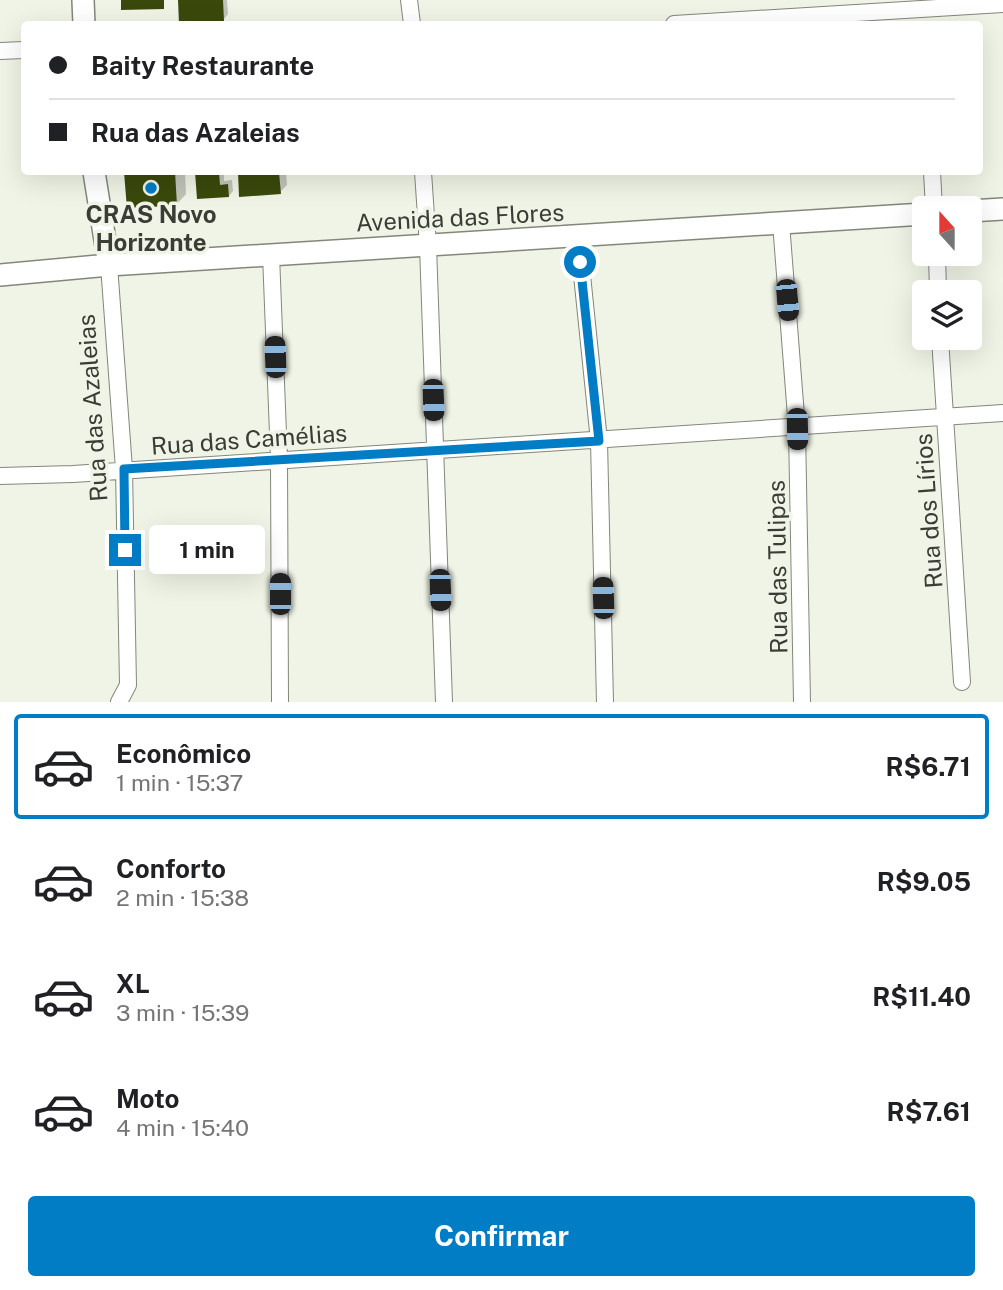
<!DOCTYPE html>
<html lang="pt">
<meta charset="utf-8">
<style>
:root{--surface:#fff;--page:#f6f6f6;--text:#202124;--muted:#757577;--line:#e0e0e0;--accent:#017dc6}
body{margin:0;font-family:"Public Sans",sans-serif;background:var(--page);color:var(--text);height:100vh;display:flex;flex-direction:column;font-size:26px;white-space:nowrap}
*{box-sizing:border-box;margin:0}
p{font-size:23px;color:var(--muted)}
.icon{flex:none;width:38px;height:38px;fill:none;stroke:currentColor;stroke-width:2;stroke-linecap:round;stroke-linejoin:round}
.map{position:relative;height:702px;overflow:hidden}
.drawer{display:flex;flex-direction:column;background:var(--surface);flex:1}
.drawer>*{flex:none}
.top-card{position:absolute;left:21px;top:21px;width:962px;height:154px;border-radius:7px;box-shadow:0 7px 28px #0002;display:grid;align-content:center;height:154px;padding:0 28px;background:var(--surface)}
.needle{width:46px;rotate:339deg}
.buttons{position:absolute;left:912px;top:196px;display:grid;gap:14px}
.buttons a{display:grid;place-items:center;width:70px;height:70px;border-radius:7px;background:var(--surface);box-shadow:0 7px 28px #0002;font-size:35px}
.end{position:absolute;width:32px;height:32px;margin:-16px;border:9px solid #017dc6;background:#fff;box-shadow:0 0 0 4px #fff}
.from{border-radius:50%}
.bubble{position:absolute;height:49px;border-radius:7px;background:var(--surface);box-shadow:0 7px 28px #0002;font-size:23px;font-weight:700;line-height:49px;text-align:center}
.car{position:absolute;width:21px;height:42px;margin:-21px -10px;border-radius:9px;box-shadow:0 0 5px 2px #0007;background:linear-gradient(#222 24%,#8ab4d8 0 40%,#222 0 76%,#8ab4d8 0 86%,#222 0)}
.top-card b{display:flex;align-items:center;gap:24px;height:66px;font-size:26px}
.top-card b+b{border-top:2px solid var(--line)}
.top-card i{width:18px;height:18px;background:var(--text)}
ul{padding:12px 0 0;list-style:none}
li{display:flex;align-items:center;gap:21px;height:105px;margin:0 14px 10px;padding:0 14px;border:4px solid transparent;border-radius:7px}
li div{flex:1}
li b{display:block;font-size:26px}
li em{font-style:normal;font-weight:700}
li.selected{border-color:var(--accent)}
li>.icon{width:63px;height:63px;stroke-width:1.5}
.cta{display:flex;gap:14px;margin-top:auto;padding:14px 28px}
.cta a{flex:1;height:80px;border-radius:7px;background:var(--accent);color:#fff;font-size:28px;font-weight:700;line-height:80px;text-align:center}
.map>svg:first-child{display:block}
.shadow{fill:#0003}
.building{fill:#3a490b}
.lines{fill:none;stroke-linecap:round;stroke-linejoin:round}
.minor-casing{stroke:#83877a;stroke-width:18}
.tertiary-casing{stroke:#83877a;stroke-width:24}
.minor{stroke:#fff;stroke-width:16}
.tertiary{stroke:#fff;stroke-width:21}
.route{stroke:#017dc6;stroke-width:9}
.poi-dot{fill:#017dc6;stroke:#eff4e6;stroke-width:2.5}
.labels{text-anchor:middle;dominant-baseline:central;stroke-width:7;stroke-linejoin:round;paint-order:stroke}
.poi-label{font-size:24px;font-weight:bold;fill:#3a3c36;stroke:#eff4e6}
.street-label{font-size:24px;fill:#3a3c36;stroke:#eff4e6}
</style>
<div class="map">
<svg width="1003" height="702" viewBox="0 0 1003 702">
<rect width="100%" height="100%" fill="#eff4e6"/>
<path class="shadow" d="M179,0h48l1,14 -4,5z
M126,172h59l1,22 -9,10 -49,3z
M197,172h27v9l8,-1 1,11 -4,5 -31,2z
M239,172h47l1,13 -7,7 -39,3z"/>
<path class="building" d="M121,0h43v9l-43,1z
M178,0h45l1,21 -45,3z
M124,172h51l2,33 -50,4z
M195,172h24l1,13 8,-1 1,13 -32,2z
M238,172h41l2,22 -42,3z"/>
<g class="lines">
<g class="minor-casing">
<path id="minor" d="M409,0l3,24
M674,24l329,-20
M0,51l24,-1
M423,172l5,74 16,456
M932,172l2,36
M781,223l16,206 5,273
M578,236l21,205 6,261
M937,254l1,38
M271,255l8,204 1,243
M109,265l15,204 4,216 -9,17
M940,338l22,344
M0,476l73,-2 930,-61"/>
</g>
<g class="tertiary-casing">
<path id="tertiary" d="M83,0l1,24
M94,172l15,93
M970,211l33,-2
M0,275l109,-10 815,-51"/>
</g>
<use href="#minor" class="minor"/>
<use href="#tertiary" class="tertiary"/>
</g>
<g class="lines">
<path class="route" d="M125,550l-1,-81 475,-28 -19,-179"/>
</g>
<circle class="poi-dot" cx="151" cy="188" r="7"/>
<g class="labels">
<g class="poi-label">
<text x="151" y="214">CRAS Novo<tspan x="151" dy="28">Horizonte</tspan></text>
</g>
<g class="street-label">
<text transform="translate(460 217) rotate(-3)">Avenida das Flores</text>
<text transform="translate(92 408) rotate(-94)">Rua das Azaleias</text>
<text transform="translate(249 439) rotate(-4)">Rua das Camélias</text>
<text transform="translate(928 511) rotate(-94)">Rua dos Lírios</text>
<text transform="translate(777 567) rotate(-91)">Rua das Tulipas</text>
</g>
</g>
</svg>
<div class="buttons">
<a><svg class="needle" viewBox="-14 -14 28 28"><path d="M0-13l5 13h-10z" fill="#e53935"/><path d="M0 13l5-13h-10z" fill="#757577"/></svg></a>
<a><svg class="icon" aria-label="layers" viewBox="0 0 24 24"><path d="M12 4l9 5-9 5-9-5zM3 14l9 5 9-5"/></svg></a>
</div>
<i class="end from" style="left:580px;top:262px"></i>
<i class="end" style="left:125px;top:550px"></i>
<div class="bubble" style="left:149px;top:525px;width:116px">1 min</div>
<i class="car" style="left:787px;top:300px;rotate:175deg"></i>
<i class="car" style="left:275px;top:357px;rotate:358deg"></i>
<i class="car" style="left:433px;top:400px;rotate:178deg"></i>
<i class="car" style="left:797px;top:429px;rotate:179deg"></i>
<i class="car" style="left:440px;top:590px;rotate:178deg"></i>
<i class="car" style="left:280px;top:594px;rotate:0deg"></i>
<i class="car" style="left:603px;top:598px;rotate:358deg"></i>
<div class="top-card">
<b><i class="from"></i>Baity Restaurante</b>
<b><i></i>Rua das Azaleias</b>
</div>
</div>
<section class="drawer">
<ul>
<li class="selected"><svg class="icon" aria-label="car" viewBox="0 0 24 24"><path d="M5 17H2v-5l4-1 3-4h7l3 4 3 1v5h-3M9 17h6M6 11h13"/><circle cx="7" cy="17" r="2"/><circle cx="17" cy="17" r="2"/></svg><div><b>Econômico</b><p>1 min · 15:37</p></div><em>R$6.71</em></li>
<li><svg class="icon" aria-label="car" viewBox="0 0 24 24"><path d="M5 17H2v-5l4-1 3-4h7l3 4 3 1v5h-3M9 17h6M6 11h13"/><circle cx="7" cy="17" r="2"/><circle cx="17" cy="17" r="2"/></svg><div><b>Conforto</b><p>2 min · 15:38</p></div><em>R$9.05</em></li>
<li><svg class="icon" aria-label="car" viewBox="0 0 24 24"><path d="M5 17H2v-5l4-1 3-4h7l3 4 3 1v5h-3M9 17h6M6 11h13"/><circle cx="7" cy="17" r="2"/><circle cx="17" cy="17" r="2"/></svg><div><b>XL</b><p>3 min · 15:39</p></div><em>R$11.40</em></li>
<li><svg class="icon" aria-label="car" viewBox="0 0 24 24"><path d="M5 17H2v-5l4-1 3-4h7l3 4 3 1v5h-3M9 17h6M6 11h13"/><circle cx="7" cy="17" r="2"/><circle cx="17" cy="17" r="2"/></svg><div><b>Moto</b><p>4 min · 15:40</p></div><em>R$7.61</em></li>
</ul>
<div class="cta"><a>Confirmar</a></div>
</section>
